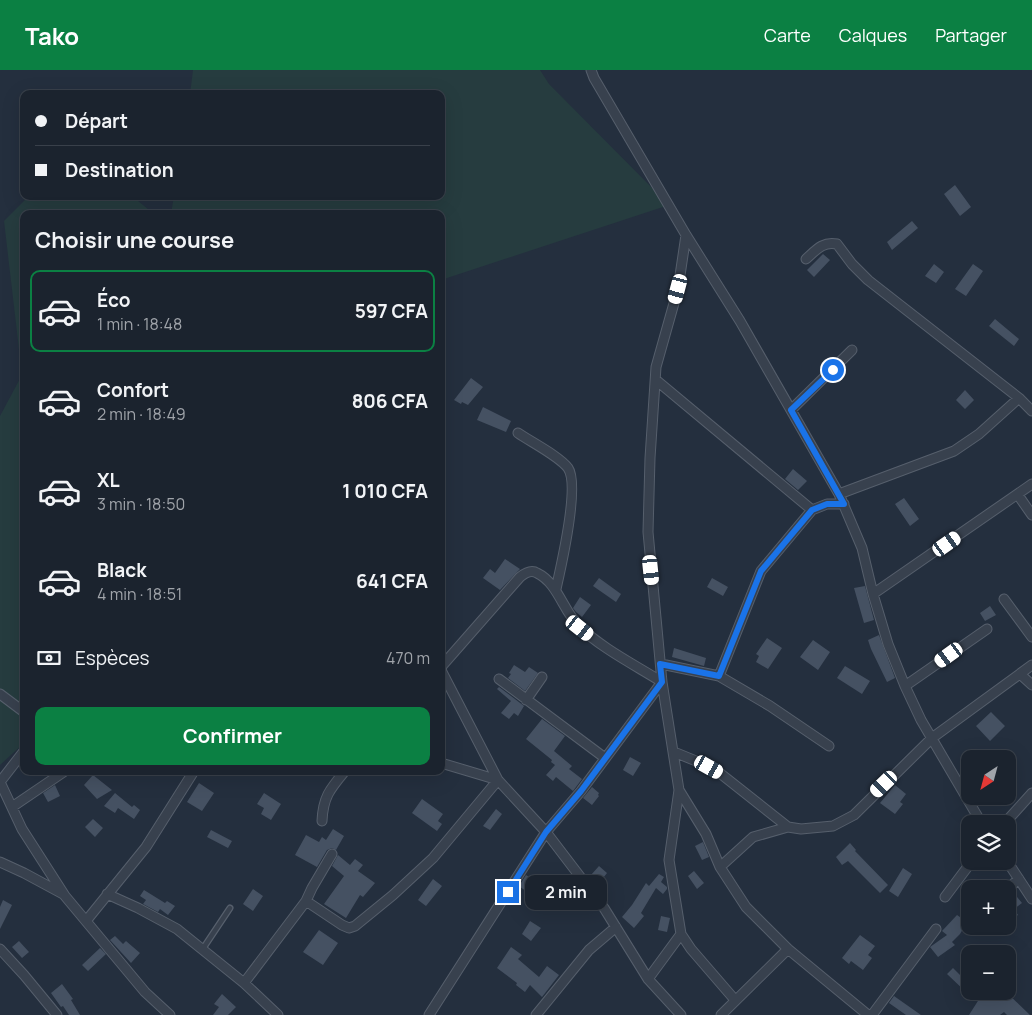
<!DOCTYPE html>
<html lang="fr">
<meta charset="utf-8">
<style>
:root{--surface:#1b232e;--page:#242b36;--text:#f1f3f6;--muted:#a0a4aa;--line:#39404a;--accent:#0b8043}
body{margin:0;font-family:Manrope,sans-serif;background:var(--page);color:var(--text);height:100vh;display:flex;flex-direction:column;font-size:19px;white-space:nowrap}
*{box-sizing:border-box;margin:0}
p{font-size:16px;color:var(--muted)}
.icon{flex:none;width:28px;height:28px;fill:none;stroke:currentColor;stroke-width:2;stroke-linecap:round;stroke-linejoin:round}
.map{position:relative;flex:1;overflow:hidden}
.sheet{position:absolute;left:20px;top:140px;width:425px;height:565px;display:flex;flex-direction:column;background:var(--surface);border-radius:10px;box-shadow:0 5px 20px #0002,0 0 0 1px var(--line)}
.sheet>*{flex:none}
.top-card{position:absolute;left:20px;top:20px;width:425px;height:110px;border-radius:10px;box-shadow:0 5px 20px #0002,0 0 0 1px var(--line);display:grid;align-content:center;height:110px;padding:0 15px;background:var(--surface)}
.needle{width:32px;rotate:216deg}
.fabs{position:absolute;left:961px;top:680px;display:grid;gap:10px}
.fabs a{display:grid;place-items:center;width:55px;height:55px;border-radius:10px;background:var(--surface);box-shadow:0 5px 20px #0002,0 0 0 1px var(--line);font-size:25px}
.end{position:absolute;width:22px;height:22px;margin:-11px;border:6px solid #1a73e8;background:#fff;box-shadow:0 0 0 2px #fff}
.from{border-radius:50%}
.bubble{position:absolute;height:35px;border-radius:10px;background:var(--surface);box-shadow:0 5px 20px #0002,0 0 0 1px var(--line);font-size:16px;font-weight:700;line-height:35px;text-align:center}
.car{position:absolute;width:15px;height:30px;margin:-15px -8px;border-radius:6px;box-shadow:0 0 4px 1px #0007;background:linear-gradient(#fff 24%,#345 0 40%,#fff 0 76%,#345 0 86%,#fff 0)}
.top-card b{display:flex;align-items:center;gap:18px;height:48px;font-size:19px}
.top-card b+b{border-top:1px solid var(--line)}
.top-card i{width:12px;height:12px;background:var(--text)}
ul{padding:0;list-style:none}
li{display:flex;align-items:center;gap:15px;height:82px;margin:0 10px 8px;padding:0 5px;border:2px solid transparent;border-radius:10px}
li div{flex:1}
li b{display:block;font-size:19px}
li em{font-style:normal;font-weight:700}
li.active{border-color:var(--accent)}
li>.icon{width:45px;height:45px;stroke-width:1.5}
h2{padding:0 15px;font-size:22px;line-height:60px}
.pay{display:flex;align-items:center;gap:12px;height:55px;padding:0 15px;font-size:19px}
.pay p{margin-inline-start:auto}
.primary-button{display:flex;gap:10px;margin-top:auto;padding:10px 15px}
.primary-button a{flex:1;height:58px;border-radius:10px;background:var(--accent);color:#fff;font-size:20px;font-weight:700;line-height:58px;text-align:center}
header{display:flex;align-items:center;gap:30px;box-sizing:border-box;height:70px;padding:0 25px;background:var(--accent);color:#fff}
header strong{font-size:24px}
nav{display:flex;gap:28px;margin-inline-start:auto;font-size:18px}
.map>svg:first-child{display:block}
.green{fill:#263c3f}
.building{fill:#455162}
.lines{fill:none;stroke-linecap:round;stroke-linejoin:round}
.lane-casing{stroke:#565f6c;stroke-width:7}
.street-casing{stroke:#565f6c;stroke-width:11}
.lane{stroke:#38414e;stroke-width:4.5}
.street{stroke:#38414e;stroke-width:9}
.route{stroke:#1a73e8;stroke-width:6}
</style>
<header>
<strong>Tako</strong>
<nav><a>Carte</a><a>Calques</a><a>Partager</a></nav>
</header>
<div class="map">
<svg width="1032" height="945" viewBox="0 0 1032 945">
<rect width="100%" height="100%" fill="#242f3e"/>
<path class="green" d="M193,0h347l9,14 120,121 -228,75v-66h-270l3,-18h267v-102h-251z
M29,126h103l22,18h-130v529l-24,22v-349l22,-41 -18,-154z"/>
<path class="building" d="M955,115l16,22 -11,9 -16,-22z
M912,151l6,7 -26,22 -5,-8z
M823,184l7,6 -16,17 -7,-7z
M934,194l10,8 -8,11 -11,-7z
M973,194l10,7 -17,25 -11,-7z
M995,249l24,20 -5,7 -25,-20z
M471,308l12,9 -15,18 -6,-3 -1,2 -7,-4z
M965,320l9,10 -9,9 -9,-9z
M483,337l28,14 -5,11 -29,-12z
M793,399l14,12 -9,9 -13,-11z
M904,428l15,21 -9,7 -15,-22z
M505,489l15,10 -20,21 -17,-12 7,-9 5,4z
M599,508l22,16 -5,8 -23,-16z
M712,508l16,9 -5,9 -16,-9z
M865,516l9,34 -10,3 -10,-35z
M580,527l11,8 -9,12 -6,-5 -3,-4z
M990,536l6,9 -11,6 -5,-8z
M879,565l16,43 -8,4 -16,-33 -3,-9z
M767,568l15,10 -14,21 -12,-7 3,-6 -3,-2z
M813,570l17,12 -12,18 -18,-13z
M674,578l32,10 -2,8 -32,-9z
M514,595l11,7 4,-5 9,6 -13,18 -17,-13 3,-4 -2,-1z
M845,596l25,15 -8,13 -25,-16z
M499,617l25,19 -6,10 -4,-3 -5,6 -8,-6 10,-12 -14,-12z
M991,642l14,14 -15,15 -14,-15z
M542,649l23,17 -11,15 18,15 -3,3 13,10 -9,12 -17,-14 -3,4 -7,-6 9,-10 -4,-3 1,-2 -26,-21z
M630,687l11,6 -8,13 -10,-6z
M93,705l19,15 -15,9 -13,-14z
M199,713l15,10 -12,18 -15,-9z
M55,715l5,11 -12,6 -5,-9z
M895,715l11,9 -6,8 3,2 -8,10 -15,-11z
M592,717l7,6 -1,2 1,1 -7,9 -9,-7z
M115,723l17,14 2,-2 6,5 -6,9 -16,-11 -3,5 -11,-7z
M264,723l17,11 -10,16 -10,-6 3,-6 -7,-4z
M422,729l21,15 -5,7 4,3 -5,7 -25,-18z
M496,739l6,5 -12,16 -7,-4z
M93,749l10,9 -8,9 -10,-10z
M333,759l11,7 -8,14 -4,-2 -5,2 -10,17 -22,-12 11,-20 13,7 3,-5 4,3z
M211,760l21,11 -4,7 -21,-11z
M703,772l6,15 -7,3 -7,-14z
M850,773l6,7 -1,1 33,34 -8,8 -32,-32 -6,4 -6,-8z
M338,785l12,10 5,-6 8,6 -5,6 17,12 -12,14 -3,-2 -14,23 -22,-14 20,-28 -12,-10z
M599,796l8,7 -7,9 -9,-7z
M903,798l9,6 -14,23 -9,-6z
M694,801l10,12 -7,6 -9,-13z
M659,804l5,3 -3,5 6,5v2l-4,5 -7,-6 -15,25 3,3 -10,12 -12,-11 10,-12 14,-22 3,3z
M526,805l9,6 -8,11 -8,-6z
M433,809l9,7 -16,20 -8,-6z
M253,819l10,7 -10,15 -10,-7z
M144,820l21,13 2,-2 8,5 -7,9 -8,-6 -2,3 -15,-8 3,-4 -6,-4z
M1013,822l9,11 -8,6 4,6 -10,6v-26z
M3,830l9,5 -12,24v-22z
M957,845l10,7 -7,12 -8,8 3,3 -17,12 -8,-10 17,-12 -5,-4z
M661,846l9,2 -3,14 -9,-2z
M530,851l11,7 -10,13 -9,-7z
M319,860l19,13 -15,22 -20,-13z
M860,865l15,11 -7,9 4,3 -9,12 -12,-9 -2,3 -7,-6z
M115,866l8,8 3,-3 14,12 -9,10 -21,-23z
M19,871l10,11 -7,6 -10,-11z
M511,877l11,8 -4,4 21,18 8,-11 12,9 -17,22 -12,-12 -5,7 -9,-7 1,-2 -20,-15z
M100,878l6,6 -18,17 -6,-6z
M953,898l17,17v6l-2,3 -21,-20z
M62,914l11,15 -2,1 9,15h-11l-6,-9 -2,1 -10,-14z
M996,921h9l25,24h-23l-3,-3 -4,3h-31l14,-22 8,5z
M222,924l14,13 -8,8h-15l6,-8 -5,-3z
M894,926l27,19h-15l-17,-12z"/>
<g class="lines">
<g class="lane-casing">
<path id="lane" d="M202,880l28,-42"/>
</g>
<g class="street-casing">
<path id="street" d="M591,0l3,8 92,157 54,86 99,173 23,54 11,46 15,50 17,42 16,34 61,104
M806,189c10,-9 17,-18 31,-15l15,20 16,16 151,118 13,13
M656,310l156,130
M791,340l61,-60
M518,363c13,9 41,23 50,35 12,17 -7,99 -12,121
M839,424l115,-43 25,-17 40,-36
M1018,425l14,20
M873,524l159,-110
M1004,529l28,38
M661,594l58,12 51,30 59,40
M441,597l79,-90c5,-4 11,-8 17,-4 21,10 26,38 42,53 22,22 56,39 83,56l17,108 -10,70 12,74 10,15 44,51
M441,600l57,110 -57,-17
M1020,604l12,11
M719,606l42,-105 51,-61 15,-6h17
M499,609l106,79
M905,616l82,-57
M0,624l24,18
M526,630l16,-23
M24,681l-24,31 22,47 43,67 80,96 25,23
M674,682l22,9 25,13 67,53 13,2 32,-3 21,-11 78,-77 100,-73
M679,720l27,44 14,33 26,40 42,42 80,66
M12,737l53,-36
M322,751c1,-24 8,-32 23,-50
M1004,754l28,-31
M1007,791l25,38
M0,792l24,11 39,21
M720,797l33,-30 35,-10
M1007,819l12,-10
M107,824l31,14 39,21 67,54 34,32
M945,827l27,-36
M306,831l6,-13 20,-34
M86,851l60,-74 48,-76
M0,879l24,26 33,40
M648,909l33,-45
M244,913l62,-82 36,24 7,3 6,-2 38,-31 40,-37 65,-78 48,52 35,-41 81,-109 -14,-150 2,-74 6,-91 22,-78 8,-54
M429,945l117,-183 58,76 44,71 33,36
M536,945l53,-65 27,-23
M721,945l67,-66
M872,945l64,-86"/>
</g>
<use href="#lane" class="lane"/>
<use href="#street" class="street"/>
</g>
<g class="lines">
<path class="route" d="M508,822l38,-60 35,-41 81,-109 -2,-18 59,12 42,-105 51,-61 15,-6h17l-53,-94 42,-40"/>
</g>
</svg>
<div class="fabs">
<a><svg class="needle" viewBox="-14 -14 28 28"><path d="M0-13l5 13h-10z" fill="#e53935"/><path d="M0 13l5-13h-10z" fill="#a0a4aa"/></svg></a>
<a><svg class="icon" aria-label="layers" viewBox="0 0 24 24"><path d="M12 4l9 5-9 5-9-5zM3 14l9 5 9-5"/></svg></a>
<a>+</a>
<a>−</a>
</div>
<i class="end from" style="left:833px;top:300px"></i>
<i class="end" style="left:508px;top:822px"></i>
<div class="bubble" style="left:525px;top:805px;width:82px">2 min</div>
<i class="car" style="left:678px;top:219px;rotate:195deg"></i>
<i class="car" style="left:947px;top:474px;rotate:55deg"></i>
<i class="car" style="left:651px;top:500px;rotate:174deg"></i>
<i class="car" style="left:580px;top:558px;rotate:128deg"></i>
<i class="car" style="left:949px;top:585px;rotate:234deg"></i>
<i class="car" style="left:709px;top:697px;rotate:119deg"></i>
<i class="car" style="left:884px;top:714px;rotate:226deg"></i>
<div class="top-card">
<b><i class="from"></i>Départ</b>
<b><i></i>Destination</b>
</div>
<section class="sheet">
<h2>Choisir une course</h2>
<ul>
<li class="active"><svg class="icon" aria-label="car" viewBox="0 0 24 24"><path d="M5 17H2v-5l4-1 3-4h7l3 4 3 1v5h-3M9 17h6M6 11h13"/><circle cx="7" cy="17" r="2"/><circle cx="17" cy="17" r="2"/></svg><div><b>Éco</b><p>1 min · 18:48</p></div><em>597 CFA</em></li>
<li><svg class="icon" aria-label="car" viewBox="0 0 24 24"><path d="M5 17H2v-5l4-1 3-4h7l3 4 3 1v5h-3M9 17h6M6 11h13"/><circle cx="7" cy="17" r="2"/><circle cx="17" cy="17" r="2"/></svg><div><b>Confort</b><p>2 min · 18:49</p></div><em>806 CFA</em></li>
<li><svg class="icon" aria-label="car" viewBox="0 0 24 24"><path d="M5 17H2v-5l4-1 3-4h7l3 4 3 1v5h-3M9 17h6M6 11h13"/><circle cx="7" cy="17" r="2"/><circle cx="17" cy="17" r="2"/></svg><div><b>XL</b><p>3 min · 18:50</p></div><em>1 010 CFA</em></li>
<li><svg class="icon" aria-label="car" viewBox="0 0 24 24"><path d="M5 17H2v-5l4-1 3-4h7l3 4 3 1v5h-3M9 17h6M6 11h13"/><circle cx="7" cy="17" r="2"/><circle cx="17" cy="17" r="2"/></svg><div><b>Black</b><p>4 min · 18:51</p></div><em>641 CFA</em></li>
</ul>
<div class="pay"><svg class="icon" aria-label="cash" viewBox="0 0 24 24"><path d="M3 7h18v10H3z"/><circle cx="12" cy="12" r="2"/></svg>Espèces<p>470 m</p></div>
<div class="primary-button"><a>Confirmer</a></div>
</section>
</div>
